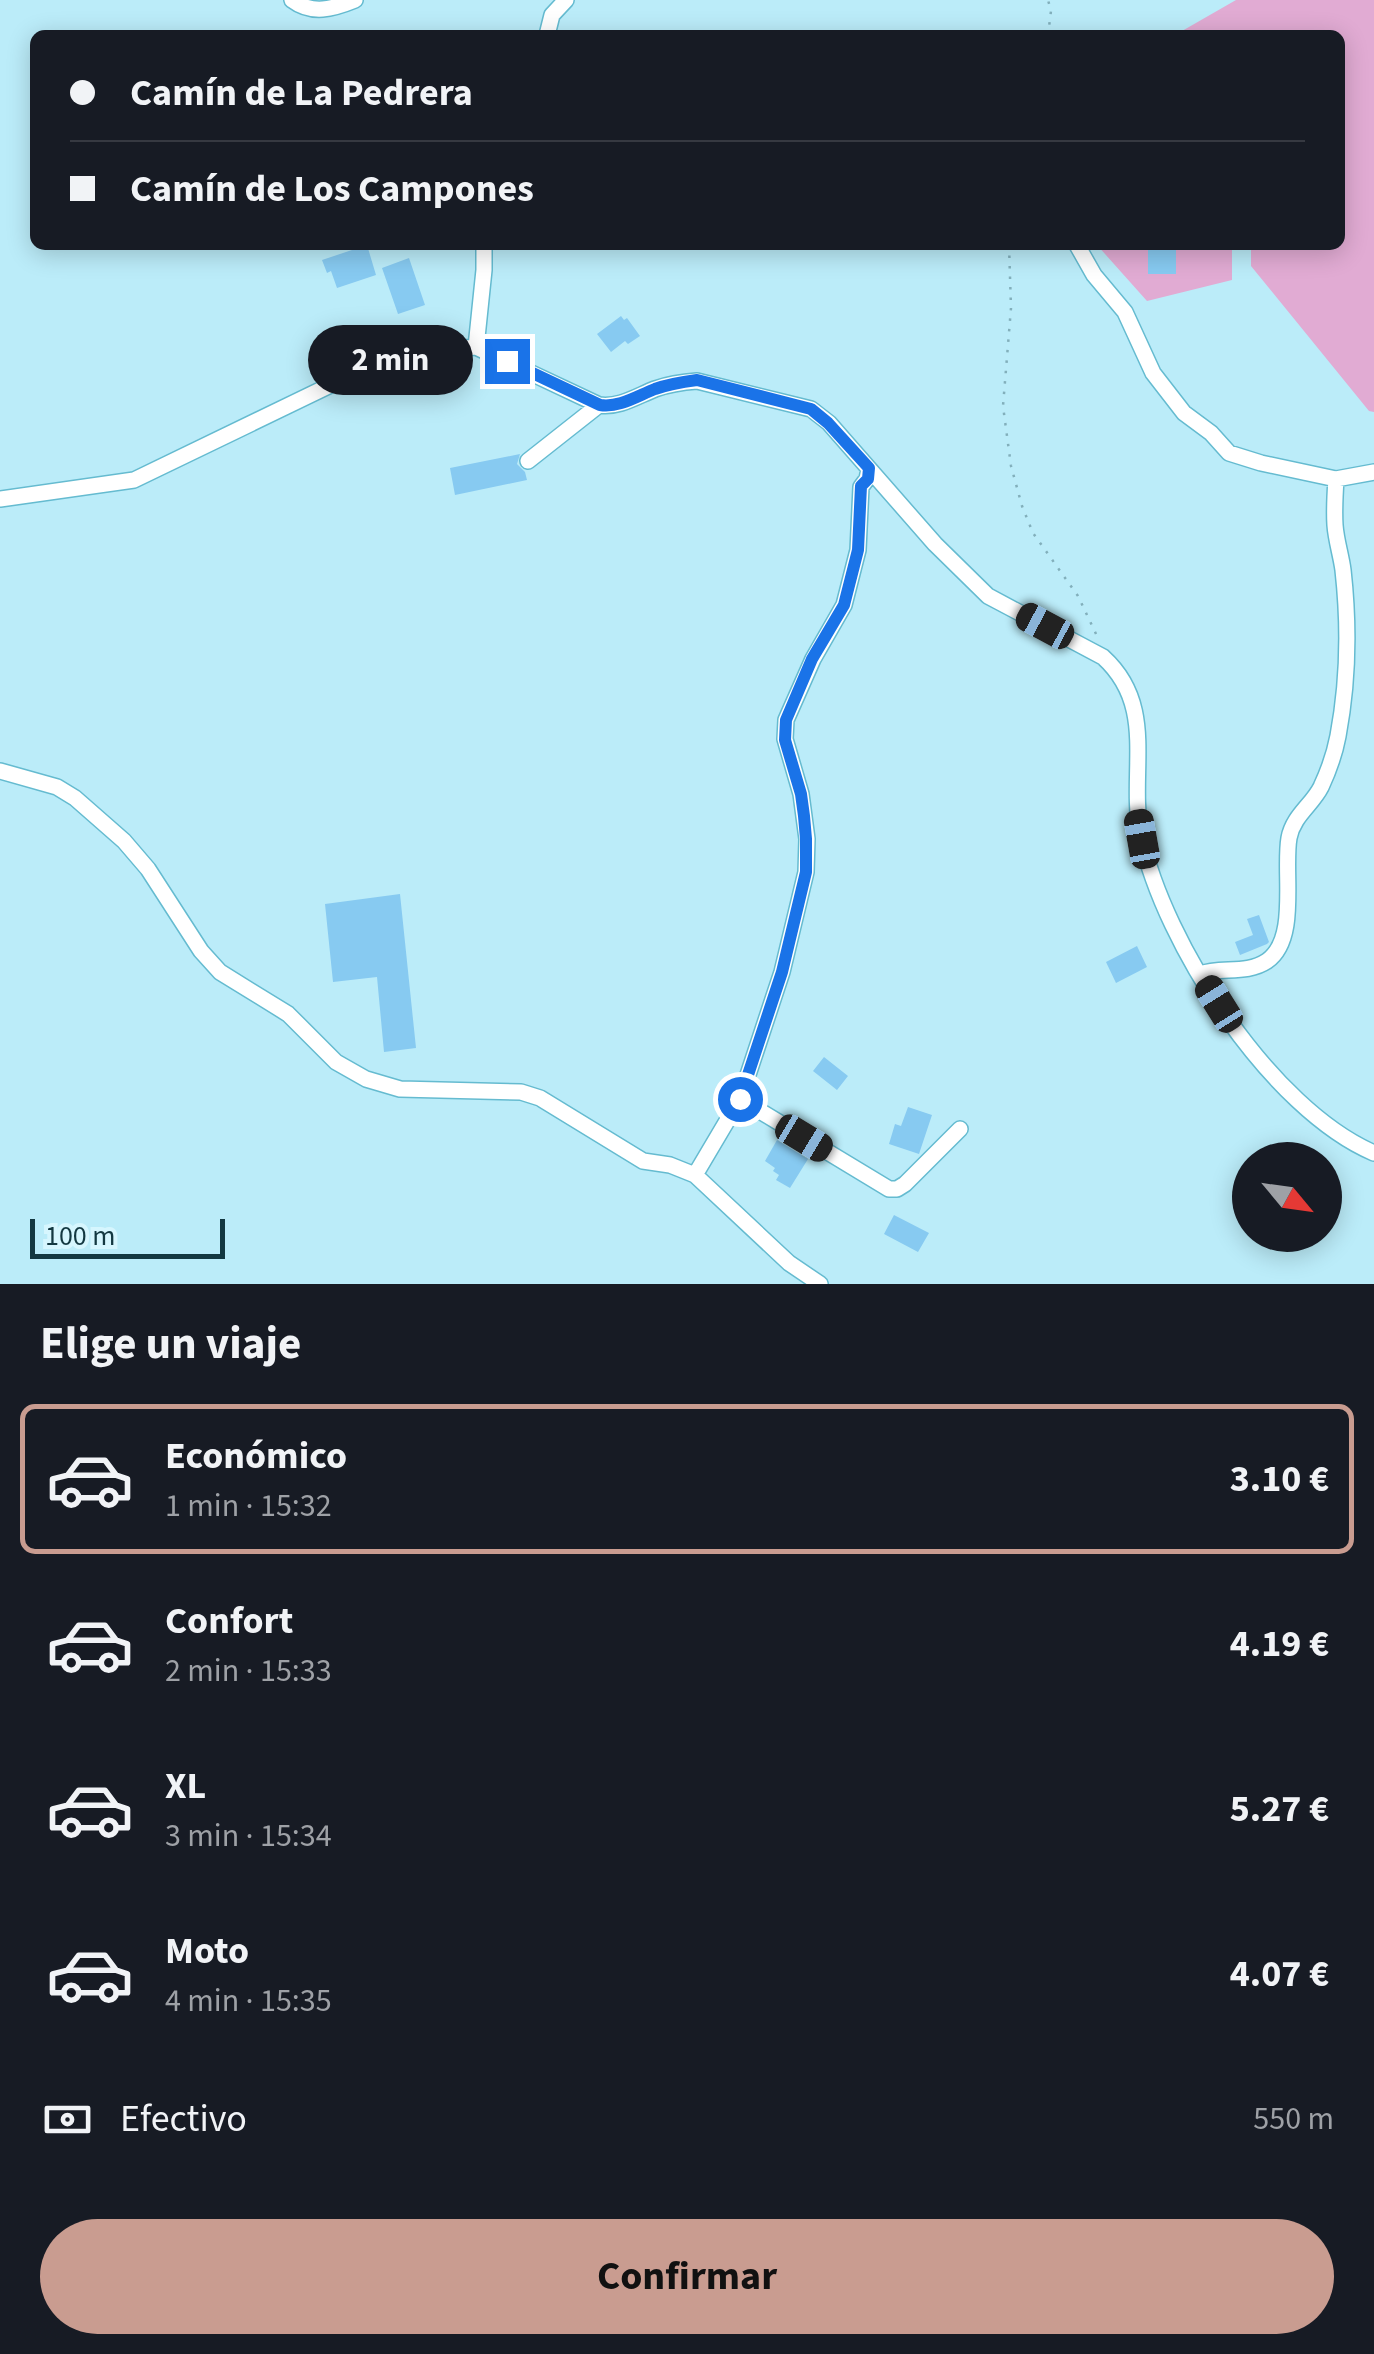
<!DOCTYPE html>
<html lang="es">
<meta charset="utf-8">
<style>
:root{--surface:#171b24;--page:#20242c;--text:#f1f3f6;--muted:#9ea1a6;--line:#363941;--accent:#c99c90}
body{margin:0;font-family:"Source Sans 3",sans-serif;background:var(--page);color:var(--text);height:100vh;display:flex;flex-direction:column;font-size:38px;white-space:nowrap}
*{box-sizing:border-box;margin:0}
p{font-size:32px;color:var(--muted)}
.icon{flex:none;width:55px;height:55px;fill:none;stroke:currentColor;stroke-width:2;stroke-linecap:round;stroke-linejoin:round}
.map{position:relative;height:1284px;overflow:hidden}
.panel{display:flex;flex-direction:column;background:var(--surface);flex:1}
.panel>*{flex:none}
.guide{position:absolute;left:30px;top:30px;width:1315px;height:220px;border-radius:15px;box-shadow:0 5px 25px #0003;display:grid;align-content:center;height:220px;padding:0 40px;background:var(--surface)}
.needle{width:65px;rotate:119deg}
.fabs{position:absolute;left:1232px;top:1142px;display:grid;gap:20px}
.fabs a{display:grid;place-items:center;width:110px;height:110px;border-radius:50%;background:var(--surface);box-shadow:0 5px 25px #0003;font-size:50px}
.scale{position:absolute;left:30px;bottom:25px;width:195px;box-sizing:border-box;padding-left:10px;border:5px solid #133841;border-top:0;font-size:28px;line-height:35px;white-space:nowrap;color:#133841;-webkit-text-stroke:8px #d6f6fe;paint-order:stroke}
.end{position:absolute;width:45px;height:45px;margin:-22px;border:12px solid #1a73e8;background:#fff;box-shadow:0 0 0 5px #fff}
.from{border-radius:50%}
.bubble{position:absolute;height:70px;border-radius:35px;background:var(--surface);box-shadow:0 5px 25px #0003;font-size:32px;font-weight:700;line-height:70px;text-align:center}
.car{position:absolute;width:30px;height:60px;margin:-30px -15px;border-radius:12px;box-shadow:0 0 8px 2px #0007;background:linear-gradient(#222 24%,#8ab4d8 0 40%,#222 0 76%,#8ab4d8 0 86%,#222 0)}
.guide b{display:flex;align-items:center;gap:35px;height:95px;font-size:38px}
.guide b+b{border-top:2px solid var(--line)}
.guide i{width:25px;height:25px;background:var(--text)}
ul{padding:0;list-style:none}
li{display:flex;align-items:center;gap:30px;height:150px;margin:0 20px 15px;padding:0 20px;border:5px solid transparent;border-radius:15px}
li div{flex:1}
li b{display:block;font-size:38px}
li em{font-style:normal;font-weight:700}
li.active{border-color:var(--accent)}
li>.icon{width:90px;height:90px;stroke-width:1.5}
h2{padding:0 40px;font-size:45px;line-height:120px}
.pay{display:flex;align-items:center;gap:25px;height:110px;padding:0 40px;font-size:38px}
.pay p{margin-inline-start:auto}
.cta{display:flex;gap:20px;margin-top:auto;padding:20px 40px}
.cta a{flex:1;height:115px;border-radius:60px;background:var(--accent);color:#111;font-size:40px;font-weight:700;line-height:115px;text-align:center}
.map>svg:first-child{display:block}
.green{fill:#e1abd3}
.building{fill:#87caf1}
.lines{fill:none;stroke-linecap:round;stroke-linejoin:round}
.minor-casing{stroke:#65bbd0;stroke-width:18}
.path{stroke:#82afbb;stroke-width:2.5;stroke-dasharray:2.5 8;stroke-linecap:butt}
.minor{stroke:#fff;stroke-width:15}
.route{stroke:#1a73e8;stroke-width:12}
</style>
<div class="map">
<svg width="1374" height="1284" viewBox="0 0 1374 1284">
<rect width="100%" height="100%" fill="#bbecf9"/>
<path class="green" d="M1236,0h138v412l-5,-1 -118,-145v-21h89v-210h-165z
M1097,245h135v35l-85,21z"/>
<path class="building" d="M367,245l9,30 -39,13 -6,-17 -4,2 -5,-13z
M1148,245h28v29h-28z
M409,258l16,47 -27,9 -16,-46z
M621,316l3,4 3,-2 13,18 -12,8 -3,-3 -14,11 -14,-18z
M520,454l-3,10 8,8 2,8 -72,15 -5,-27z
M400,894l16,154 -32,4 -7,-75 -44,5 -8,-78z
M1259,915l10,27 -2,2 -27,11 -5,-13 18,-7 -6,-16z
M1137,946l10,21 -31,16 -10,-21z
M824,1057l24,19 -11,14 -24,-19z
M908,1107l24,8 -13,39 -30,-10 6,-20 6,2z
M777,1140l31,19 -18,29 -14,-8 3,-5 -6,-4 2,-3 -10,-7z
M894,1215l35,18 -11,19 -34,-18z"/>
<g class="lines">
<g class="minor-casing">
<path id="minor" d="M292,0c20,15 41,9 63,0
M547,35l5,-20 14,-15
M1077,245l17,30 31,37 28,61 31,40 27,20 18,20 32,10 75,16 38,-7
M476,347l123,58c20,3 38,-9 56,-16 14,-5 27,-7 42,-8l114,28 18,14 106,121 53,52 115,61c55,50 25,114 38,179 23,108 130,273 233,317
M476,347l8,-77v-25
M528,461l71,-56
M0,499l134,-19 238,-115 55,-14 49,-4
M0,771l57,16 18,11 49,43 24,28 53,82 19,21 68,42 48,48 30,17 34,10 121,3 19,6 103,63 27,4 25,10 94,88 31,21
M1200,974c21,-8 46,1 67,-13 32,-22 16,-89 22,-123 4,-22 23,-33 32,-51 7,-15 14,-35 17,-51 10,-53 11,-112 5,-166 -2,-15 -7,-30 -8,-45 -1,-15 0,-31 1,-46
M740,1099l149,90h8l8,-5 55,-55
M695,1175l45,-76 42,-127 24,-100 1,-33 -6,-45 -16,-55 1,-19 27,-61 31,-54 14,-55 3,-63 6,-8 2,-10"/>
</g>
<path class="path" d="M1048,35l3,-24 -3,-11
M1009,245l2,63 -8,98 8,60 11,40 11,27 45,63 19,40"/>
<use href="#minor" class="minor"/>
</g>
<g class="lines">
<path class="route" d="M507,361l93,44c19,3 37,-9 55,-16 14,-5 27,-7 42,-9l114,29 17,14 41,45 -1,11 -7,7 -3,64 -14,55 -32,54 -26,61 -1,20 16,54 3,22 2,23v33l-24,100 -42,127"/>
</g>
</svg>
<div class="fabs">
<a><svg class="needle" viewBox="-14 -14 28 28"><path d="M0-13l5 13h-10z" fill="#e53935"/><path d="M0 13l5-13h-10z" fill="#9ea1a6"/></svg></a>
</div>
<div class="scale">100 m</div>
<i class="end from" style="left:740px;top:1099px"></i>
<i class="end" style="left:507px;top:361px"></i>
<div class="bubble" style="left:308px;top:325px;width:165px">2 min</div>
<i class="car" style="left:1045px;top:626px;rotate:298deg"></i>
<i class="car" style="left:1142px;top:839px;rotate:350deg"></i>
<i class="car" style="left:1219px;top:1004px;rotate:328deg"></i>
<i class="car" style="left:804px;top:1138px;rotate:121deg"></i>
<div class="guide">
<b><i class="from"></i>Camín de La Pedrera</b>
<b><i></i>Camín de Los Campones</b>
</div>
</div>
<section class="panel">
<h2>Elige un viaje</h2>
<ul>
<li class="active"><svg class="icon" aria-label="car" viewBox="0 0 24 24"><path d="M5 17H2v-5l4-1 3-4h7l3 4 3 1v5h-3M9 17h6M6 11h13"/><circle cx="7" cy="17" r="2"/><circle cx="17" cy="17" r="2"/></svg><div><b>Económico</b><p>1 min · 15:32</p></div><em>3.10 €</em></li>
<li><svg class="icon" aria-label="car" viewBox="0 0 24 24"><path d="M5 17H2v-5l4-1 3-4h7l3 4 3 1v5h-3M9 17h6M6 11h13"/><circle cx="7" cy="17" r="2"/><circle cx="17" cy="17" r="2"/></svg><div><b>Confort</b><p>2 min · 15:33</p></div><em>4.19 €</em></li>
<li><svg class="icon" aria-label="car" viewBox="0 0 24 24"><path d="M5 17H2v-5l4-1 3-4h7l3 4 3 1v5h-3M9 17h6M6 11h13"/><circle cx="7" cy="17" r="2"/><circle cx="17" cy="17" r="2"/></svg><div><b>XL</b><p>3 min · 15:34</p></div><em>5.27 €</em></li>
<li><svg class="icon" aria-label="car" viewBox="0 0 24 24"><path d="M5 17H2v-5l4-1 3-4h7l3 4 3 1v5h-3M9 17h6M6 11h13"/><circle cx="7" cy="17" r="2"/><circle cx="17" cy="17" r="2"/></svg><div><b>Moto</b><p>4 min · 15:35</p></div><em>4.07 €</em></li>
</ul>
<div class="pay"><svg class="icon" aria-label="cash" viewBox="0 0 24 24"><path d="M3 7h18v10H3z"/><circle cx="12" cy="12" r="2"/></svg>Efectivo<p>550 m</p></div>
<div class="cta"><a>Confirmar</a></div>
</section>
